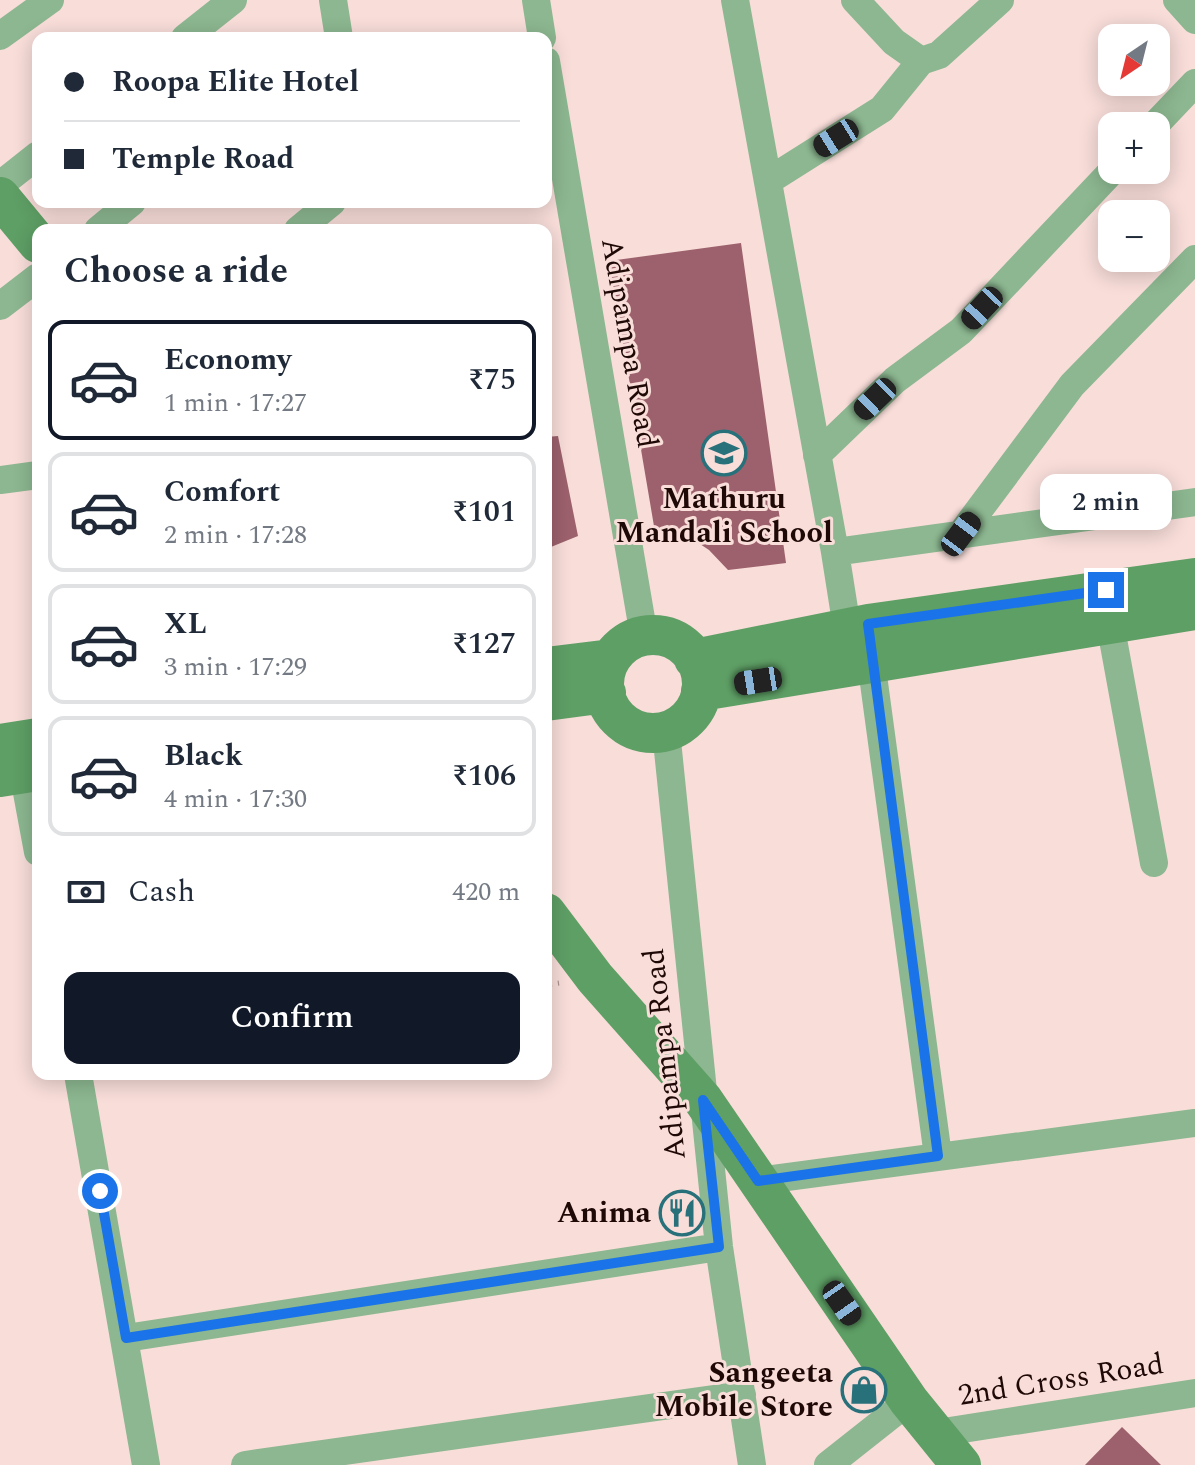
<!DOCTYPE html>
<meta charset="utf-8">
<style>
:root{--surface:#fff;--page:#f2f2f3;--text:#1f2937;--muted:#747a83;--line:#e0e1e3;--accent:#111827}
body{margin:0;font-family:Spectral,serif;background:var(--page);color:var(--text);height:100vh;display:flex;flex-direction:column;font-size:30px;white-space:nowrap}
*{box-sizing:border-box;margin:0}
p{font-size:26px;color:var(--muted)}
.icon{flex:none;width:44px;height:44px;fill:none;stroke:currentColor;stroke-width:2;stroke-linecap:round;stroke-linejoin:round}
.map{position:relative;flex:1;overflow:hidden}
.side{position:absolute;left:32px;top:224px;width:520px;height:856px;display:flex;flex-direction:column;background:var(--surface);border-radius:16px;box-shadow:0 4px 20px #0003}
.side>*{flex:none}
.banner{position:absolute;left:32px;top:32px;width:520px;height:176px;border-radius:16px;box-shadow:0 4px 20px #0003;display:grid;align-content:center;height:176px;padding:0 32px;background:var(--surface)}
.needle{width:52px;rotate:215deg}
.tools{position:absolute;left:1098px;top:24px;display:grid;gap:16px}
.tools a{display:grid;place-items:center;width:72px;height:72px;border-radius:16px;background:var(--surface);box-shadow:0 4px 20px #0003;font-size:40px}
.end{position:absolute;width:36px;height:36px;margin:-18px;border:10px solid #1a73e8;background:#fff;box-shadow:0 0 0 4px #fff}
.from{border-radius:50%}
.bubble{position:absolute;height:56px;border-radius:16px;background:var(--surface);box-shadow:0 4px 20px #0003;font-size:26px;font-weight:600;line-height:56px;text-align:center}
.car{position:absolute;width:24px;height:48px;margin:-24px -12px;border-radius:10px;box-shadow:0 0 6px 2px #0007;background:linear-gradient(#222 24%,#8ab4d8 0 40%,#222 0 76%,#8ab4d8 0 86%,#222 0)}
.banner b{display:flex;align-items:center;gap:28px;height:76px;font-size:30px}
.banner b+b{border-top:2px solid var(--line)}
.banner i{width:20px;height:20px;background:var(--text)}
ul{padding:0;list-style:none}
li{display:flex;align-items:center;gap:24px;height:120px;margin:0 16px 12px;padding:0 16px;border:4px solid var(--line);border-radius:16px}
li div{flex:1}
li b{display:block;font-size:30px}
li em{font-style:normal;font-weight:600}
li.selected{border-color:var(--accent)}
li>.icon{width:72px;height:72px;stroke-width:1.5}
h2{padding:0 32px;font-size:36px;line-height:96px}
.pay{display:flex;align-items:center;gap:20px;height:88px;padding:0 32px;font-size:30px}
.pay p{margin-inline-start:auto}
.action{display:flex;gap:16px;margin-top:auto;padding:16px 32px}
.action a{flex:1;height:92px;border-radius:16px;background:var(--accent);color:#fff;font-size:32px;font-weight:600;line-height:92px;text-align:center}
.map>svg:first-child{display:block}
.building{fill:#9c616d}
.lines{fill:none;stroke-linecap:round;stroke-linejoin:round}
.path{stroke:#aa908d;stroke-width:5;stroke-dasharray:6 6;stroke-linecap:butt}
.street{stroke:#8cb790;stroke-width:28}
.secondary{stroke:#5e9f65;stroke-width:40}
.route{stroke:#1a73e8;stroke-width:10}
.labels{text-anchor:middle;dominant-baseline:central;stroke-width:6;stroke-linejoin:round;paint-order:stroke}
.street-label{font-size:30px;fill:#1f0907;stroke:#f8ddd9}
.poi-label{font-size:30px;font-weight:bold;fill:#1f0907;stroke:#f8ddd9;text-anchor:end}
</style>
<div class="map">
<svg width="1195" height="1465" viewBox="0 0 1195 1465">
<rect width="100%" height="100%" fill="#f8ddd9"/>
<path class="building" d="M741,243l45,320 -58,7 -19,-20 -33,-22 -21,4 -46,-271z
M558,436l20,100 -32,13v-112z
M1122,1427l39,38h-76z"/>
<g class="lines">
<path class="path" d="M546,985l13,-2"/>
<path class="street" d="M333,0l6,38
M536,0l6,38
M735,0l100,552 360,-50
M855,0l39,42 27,19
M1177,0l18,20
M0,36l50,-36
M185,38l48,-38
M546,61l98,575
M1154,126l41,-43
M768,181l114,-72 39,-48 18,-6 61,-55
M0,185l38,-30
M98,230l34,-28
M298,230l34,-28
M0,306l38,-29
M817,455l78,-75 66,-49 152,-161
M0,480l38,-5
M961,534l111,-149 123,-126
M835,552l12,76
M1110,623l44,240
M869,646l69,510
M666,731l53,516 33,218
M20,755l18,97
M78,1074l68,391
M758,1181l437,-58
M126,1338l593,-91
M937,1433l258,-40
M245,1465l497,-70
M828,1465l81,-64"/>
<path class="secondary" d="M0,197l38,46
M604 684a49 49 0 1 1 98 0a49 49 0 1 1-98 0Z
M694,659l174,-35 327,-46
M546,667l65,-8
M701,691l494,-81
M546,701l60,-8
M0,744l38,-6
M0,777l38,-6
M546,913l49,65 108,122 206,301 52,64"/>
</g>
<g class="lines">
<path class="route" d="M100,1191l26,147 593,-91 -16,-147 55,81 180,-25 -70,-532 238,-34"/>
</g>
<defs>
<g id="school-ring" transform="scale(2.3)"><circle r="9.5" fill="#f8ddd9" stroke="#28717a" stroke-width="1.5"/><path d="M0-5L7-2L0 1L-7-2ZM-4 1L0 2.5L4 1V4Q0 6-4 4Z" fill="#28717a"/></g>
<g id="restaurant-ring" transform="scale(2.3)"><circle r="9.5" fill="#f8ddd9" stroke="#28717a" stroke-width="1.5"/><path d="M-5-6h1v4h1v-4h1v4h1v-4h1v5L-1.5 .5V6h-2V.5L-5-1ZM5-6V6H3V1.5H1.5Q1.5-4 5-6Z" fill="#28717a"/></g>
<g id="shop-ring" transform="scale(2.3)"><circle r="9.5" fill="#f8ddd9" stroke="#28717a" stroke-width="1.5"/><path d="M-5-2.5h2.3a2.7 3.5 0 0 1 5.4 0H5L5.5 6h-11ZM-1.5-2.5h3a1.5 2.3 0 0 0-3 0Z" fill="#28717a"/></g>
</defs>
<g fill-rule="evenodd">
<use href="#school-ring" x="724" y="453"/>
<use href="#restaurant-ring" x="682" y="1213"/>
<use href="#shop-ring" x="864" y="1390"/>
</g>
<g class="labels">
<g class="street-label">
<text transform="translate(629 343) rotate(80)">Adipampa Road</text>
<text transform="translate(665 1054) rotate(-96)">Adipampa Road</text>
<text transform="translate(1061 1380) rotate(-9)">2nd Cross Road</text>
</g>
<g class="poi-label">
<text x="724" y="499" text-anchor="middle">Mathuru<tspan x="724" dy="34">Mandali School</tspan></text>
<text x="651" y="1213">Anima</text>
<text x="833" y="1373">Sangeeta<tspan x="833" dy="34">Mobile Store</tspan></text>
</g>
</g>
</svg>
<div class="tools">
<a><svg class="needle" viewBox="-14 -14 28 28"><path d="M0-13l5 13h-10z" fill="#e53935"/><path d="M0 13l5-13h-10z" fill="#747a83"/></svg></a>
<a>+</a>
<a>−</a>
</div>
<i class="end from" style="left:100px;top:1191px"></i>
<i class="end" style="left:1106px;top:590px"></i>
<div class="bubble" style="left:1040px;top:474px;width:132px">2 min</div>
<i class="car" style="left:836px;top:138px;rotate:238deg"></i>
<i class="car" style="left:982px;top:308px;rotate:223deg"></i>
<i class="car" style="left:875px;top:399px;rotate:226deg"></i>
<i class="car" style="left:961px;top:534px;rotate:37deg"></i>
<i class="car" style="left:758px;top:681px;rotate:261deg"></i>
<i class="car" style="left:842px;top:1303px;rotate:145deg"></i>
<div class="banner">
<b><i class="from"></i>Roopa Elite Hotel</b>
<b><i></i>Temple Road</b>
</div>
<section class="side">
<h2>Choose a ride</h2>
<ul>
<li class="selected"><svg class="icon" aria-label="car" viewBox="0 0 24 24"><path d="M5 17H2v-5l4-1 3-4h7l3 4 3 1v5h-3M9 17h6M6 11h13"/><circle cx="7" cy="17" r="2"/><circle cx="17" cy="17" r="2"/></svg><div><b>Economy</b><p>1 min · 17:27</p></div><em>₹75</em></li>
<li><svg class="icon" aria-label="car" viewBox="0 0 24 24"><path d="M5 17H2v-5l4-1 3-4h7l3 4 3 1v5h-3M9 17h6M6 11h13"/><circle cx="7" cy="17" r="2"/><circle cx="17" cy="17" r="2"/></svg><div><b>Comfort</b><p>2 min · 17:28</p></div><em>₹101</em></li>
<li><svg class="icon" aria-label="car" viewBox="0 0 24 24"><path d="M5 17H2v-5l4-1 3-4h7l3 4 3 1v5h-3M9 17h6M6 11h13"/><circle cx="7" cy="17" r="2"/><circle cx="17" cy="17" r="2"/></svg><div><b>XL</b><p>3 min · 17:29</p></div><em>₹127</em></li>
<li><svg class="icon" aria-label="car" viewBox="0 0 24 24"><path d="M5 17H2v-5l4-1 3-4h7l3 4 3 1v5h-3M9 17h6M6 11h13"/><circle cx="7" cy="17" r="2"/><circle cx="17" cy="17" r="2"/></svg><div><b>Black</b><p>4 min · 17:30</p></div><em>₹106</em></li>
</ul>
<div class="pay"><svg class="icon" aria-label="cash" viewBox="0 0 24 24"><path d="M3 7h18v10H3z"/><circle cx="12" cy="12" r="2"/></svg>Cash<p>420 m</p></div>
<div class="action"><a>Confirm</a></div>
</section>
</div>
